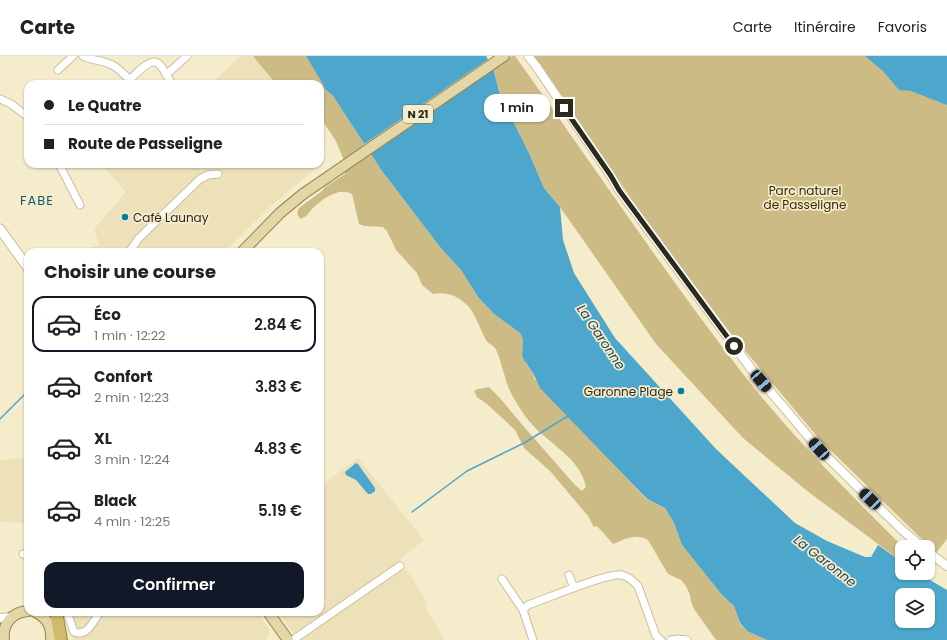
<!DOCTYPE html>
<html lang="fr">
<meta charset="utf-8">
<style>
:root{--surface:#fff;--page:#f6f6f6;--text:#222;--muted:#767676;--line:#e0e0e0;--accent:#111827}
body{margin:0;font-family:Poppins,sans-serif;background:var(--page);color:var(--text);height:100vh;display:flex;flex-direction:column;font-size:15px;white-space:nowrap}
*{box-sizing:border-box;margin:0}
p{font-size:13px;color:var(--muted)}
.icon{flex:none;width:22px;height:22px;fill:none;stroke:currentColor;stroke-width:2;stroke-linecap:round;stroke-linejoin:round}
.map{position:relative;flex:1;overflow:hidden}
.details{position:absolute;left:24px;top:192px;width:300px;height:368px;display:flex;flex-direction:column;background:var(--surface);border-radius:12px;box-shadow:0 1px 3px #0004}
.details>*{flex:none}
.guide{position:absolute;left:24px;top:24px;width:300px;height:88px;border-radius:12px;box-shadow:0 1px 3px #0004;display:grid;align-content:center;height:88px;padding:0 20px;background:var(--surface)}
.fabs{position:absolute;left:895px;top:484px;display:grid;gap:8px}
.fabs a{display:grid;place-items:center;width:40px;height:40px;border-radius:8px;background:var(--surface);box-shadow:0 1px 3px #0004;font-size:20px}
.end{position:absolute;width:18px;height:18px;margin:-9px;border:5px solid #2c291d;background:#fff;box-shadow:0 0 0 2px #fff}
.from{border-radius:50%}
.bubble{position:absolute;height:28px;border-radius:12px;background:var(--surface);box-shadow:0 1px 3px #0004;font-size:13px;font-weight:600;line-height:28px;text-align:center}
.car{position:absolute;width:12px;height:24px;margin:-12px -6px;border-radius:5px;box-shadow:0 0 3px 1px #0007;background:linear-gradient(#222 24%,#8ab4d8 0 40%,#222 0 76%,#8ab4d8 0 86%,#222 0)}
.guide b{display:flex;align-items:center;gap:14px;height:38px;font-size:15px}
.guide b+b{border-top:1px solid var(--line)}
.guide i{width:10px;height:10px;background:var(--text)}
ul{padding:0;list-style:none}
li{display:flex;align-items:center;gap:12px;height:56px;margin:0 8px 6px;padding:0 12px;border:2px solid transparent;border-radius:12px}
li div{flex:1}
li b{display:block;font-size:15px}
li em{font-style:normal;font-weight:600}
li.on{border-color:var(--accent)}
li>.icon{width:36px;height:36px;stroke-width:1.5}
h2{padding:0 20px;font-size:18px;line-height:48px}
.cta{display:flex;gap:8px;margin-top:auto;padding:8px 20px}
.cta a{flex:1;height:46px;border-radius:12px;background:var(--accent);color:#fff;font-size:16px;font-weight:600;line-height:46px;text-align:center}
header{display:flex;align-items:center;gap:24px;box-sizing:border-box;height:56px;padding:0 20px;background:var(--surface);border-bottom:1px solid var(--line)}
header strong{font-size:19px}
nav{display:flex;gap:22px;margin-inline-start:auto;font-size:14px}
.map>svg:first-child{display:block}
.built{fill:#ede1ba}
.green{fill:#ccbb84}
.water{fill:#4da7cc;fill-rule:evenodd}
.pier{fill:#f5eccc}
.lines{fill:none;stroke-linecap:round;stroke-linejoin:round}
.stream{stroke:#4da7cc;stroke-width:1.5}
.minor-casing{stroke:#c9bfa0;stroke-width:9}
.tertiary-casing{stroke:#c9bfa0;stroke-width:10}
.secondary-casing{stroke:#c9bfa0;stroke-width:11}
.primary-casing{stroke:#978750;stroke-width:12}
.motorway-casing{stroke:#978750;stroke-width:14}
.minor{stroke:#fff;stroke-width:7}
.tertiary{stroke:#fff;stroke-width:8}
.secondary{stroke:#fff;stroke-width:9}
.primary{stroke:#e3d6a7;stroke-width:10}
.motorway{stroke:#d1ba6c;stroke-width:12}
.route{stroke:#2c291d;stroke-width:5}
.poi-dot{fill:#017ea4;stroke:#f5eccc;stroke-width:1.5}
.labels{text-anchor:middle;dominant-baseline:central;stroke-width:3.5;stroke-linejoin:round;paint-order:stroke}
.shield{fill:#f5eccc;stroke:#686452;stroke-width:1}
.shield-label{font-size:11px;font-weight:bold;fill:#2c291d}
.park-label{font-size:12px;fill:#332a06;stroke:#f5eccc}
.poi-label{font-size:12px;fill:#2c291d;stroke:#f5eccc;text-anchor:start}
.neighbourhood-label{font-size:13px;letter-spacing:1px;fill:#0e5974;stroke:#f5eccc}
.water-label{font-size:13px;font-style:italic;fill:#214859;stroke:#f5eccc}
</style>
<header>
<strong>Carte</strong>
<nav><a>Carte</a><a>Itinéraire</a><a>Favoris</a></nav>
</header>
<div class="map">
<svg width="947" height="584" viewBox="0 0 947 584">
<rect width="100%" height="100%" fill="#f5eccc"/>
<path class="built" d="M244,0h9l23,27 -65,1 27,-26z
M103,108h211l2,2 -2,4 -43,36 -46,46h-147l21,-7 -5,-16 32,-37 -24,-27z
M28,402v66l-16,-2h-12v-62z
M358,402l66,82 -24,19 27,44 -3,2 21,35h-147l-20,-28h42v-126z
M64,556h193l13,18 -3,10h-194z"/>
<path class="green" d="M253,0h53l18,28 1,5 8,7 49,75 58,76 21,23 17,27 16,17 26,19 3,6 -1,16 5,10 6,8 1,5 112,121 19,9 9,15 8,22 40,50 12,11 6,18 7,7 20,9h-51l-22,-31 -3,-7 -1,-7 -4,-9 -5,-6 -13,-6 -20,-34c-12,-7 -23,-1 -35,4l-16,-18 -3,1 -6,-11 -38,-45 -26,-23 -9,-18 -28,-26 -10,-7 -3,-6 4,-2 11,-2 10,10 26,31 50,57 7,6 4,-4c-6,-30 -38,-43 -56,-65 -7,-8 -19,-27 -22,-36 -3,-8 -9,-32 -13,-38 -3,-4 -8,-4 -10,-10 -5,-9 -10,-25 -17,-32 -9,-10 -21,-15 -35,-12l-11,-9 -5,-12 -21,-23 -9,-19 -4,-4 -18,-1 -6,-2 -7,-30c-13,-7 -28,4 -38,13 -5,5 -7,10 -14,12l-3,-6 2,-5 23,-17 3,-4 20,-13 -2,-16 -7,-17 -16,-24v-33h-44z
M512,0h3c76,106 148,215 228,318 46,59 100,113 153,166l10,7h-4v15l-96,-72 -63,-52 -87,-94 -96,-137 -16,-19 -15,-35 -29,-58 -7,-27z
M534,0h413v483l-11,14 -116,-113 -83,-99 -73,-95z"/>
<path class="water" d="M306,0h180l7,12 7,27 29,58 15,35 16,19 3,33 11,33 41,65 101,111 79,74 32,18 38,16h6l7,-12 24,17v11h16l29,17v50h-180l-20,-9 -7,-8 -6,-17 -12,-11 -40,-50 -8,-22 -9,-15 -18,-9 -107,-111 -7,-15 -9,-13 -2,-5 1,-16 -3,-6 -26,-19 -16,-17 -17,-27 -21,-23 -58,-76 -49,-75 -8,-7 -2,-5zM902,539h26v26h-26z
M865,0h82v49l-36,-14 -12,-1 -16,-19z
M356,407l2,1 17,24v3l-4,3h-3l-12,-14 -10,-5 -1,-3z"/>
<path class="pier" d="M490,2l4,7 -127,87 -4,-7z"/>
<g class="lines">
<path class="stream" d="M0,363l28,-28
M412,456l55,-41 57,-28 44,-27"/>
<g class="minor-casing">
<path id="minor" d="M83,0c10,5 20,4 29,9 7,3 12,10 18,15
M58,14l15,-14
M166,19l21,-19
M126,28c6,-6 23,-27 32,-21 6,5 10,15 14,21
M0,43l11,5 17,13
M59,108l21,41
M129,196l10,-14 61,-59 8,-4 10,-1
M23,498l5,2
M569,519l5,13
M502,523l21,31 10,30
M523,554l5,-5c18,-6 80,-33 94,-30 7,2 11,6 16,11l18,50 5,4
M67,556l7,20c14,5 19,-11 26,-20
M293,584l107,-74
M671,584l6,-1 10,1"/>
</g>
<g class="tertiary-casing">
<path id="tertiary" d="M528,0l8,10 75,110 8,14 133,180 67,79 82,80 21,18
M928,496l19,14
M0,562l11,-1"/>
</g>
<g class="secondary-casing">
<path id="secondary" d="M0,173l28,39"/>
</g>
<g class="primary-casing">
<path id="primary" d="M242,196l38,-39 23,-19 201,-138
M35,556c12,5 17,15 16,28
M268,556l20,28
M4,584c-2,-16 8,-28 24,-29"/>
</g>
<g class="motorway-casing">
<path id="motorway" d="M56,556l5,28"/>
</g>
<use href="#minor" class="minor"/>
<use href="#tertiary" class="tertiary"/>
<use href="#secondary" class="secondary"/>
<use href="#primary" class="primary"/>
<use href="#motorway" class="motorway"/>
</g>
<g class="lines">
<path class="route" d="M564,52l47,68 8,14 115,156"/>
</g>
<g class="poi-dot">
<circle cx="125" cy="161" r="4"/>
<circle cx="681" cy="335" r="4"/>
</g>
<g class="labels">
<rect class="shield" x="403" y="49" width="30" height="18" rx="3"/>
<g class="shield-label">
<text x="418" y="58">N 21</text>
</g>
<g class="park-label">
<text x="805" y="134">Parc naturel<tspan x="805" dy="14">de Passeligne</tspan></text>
</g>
<g class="poi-label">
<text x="133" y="161">Café Launay</text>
<text x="673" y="335" text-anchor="end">Garonne Plage</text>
</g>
<g class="neighbourhood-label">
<text x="37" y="144">FABE</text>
</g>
<g class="water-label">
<text transform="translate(601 281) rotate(56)">La Garonne</text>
<text transform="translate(825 505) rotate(38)">La Garonne</text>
</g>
</g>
</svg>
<div class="fabs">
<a><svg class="icon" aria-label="locate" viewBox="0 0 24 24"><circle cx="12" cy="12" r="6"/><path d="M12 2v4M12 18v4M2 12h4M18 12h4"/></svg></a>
<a><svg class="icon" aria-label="layers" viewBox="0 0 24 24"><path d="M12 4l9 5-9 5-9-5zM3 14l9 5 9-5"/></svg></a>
</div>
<i class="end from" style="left:734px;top:290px"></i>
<i class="end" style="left:564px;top:52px"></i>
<div class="bubble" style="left:484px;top:38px;width:66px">1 min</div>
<i class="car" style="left:761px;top:325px;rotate:140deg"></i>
<i class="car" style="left:819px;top:393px;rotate:319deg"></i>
<i class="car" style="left:870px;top:443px;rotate:314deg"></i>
<div class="guide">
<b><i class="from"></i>Le Quatre</b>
<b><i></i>Route de Passeligne</b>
</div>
<section class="details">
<h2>Choisir une course</h2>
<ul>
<li class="on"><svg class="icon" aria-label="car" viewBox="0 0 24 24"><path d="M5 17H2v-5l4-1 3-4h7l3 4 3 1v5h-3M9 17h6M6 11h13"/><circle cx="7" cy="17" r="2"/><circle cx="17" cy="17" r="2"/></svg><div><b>Éco</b><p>1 min · 12:22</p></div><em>2.84 €</em></li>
<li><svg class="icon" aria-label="car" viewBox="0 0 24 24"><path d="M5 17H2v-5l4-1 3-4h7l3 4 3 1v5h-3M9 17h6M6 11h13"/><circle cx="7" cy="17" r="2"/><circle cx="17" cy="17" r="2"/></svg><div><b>Confort</b><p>2 min · 12:23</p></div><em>3.83 €</em></li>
<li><svg class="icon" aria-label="car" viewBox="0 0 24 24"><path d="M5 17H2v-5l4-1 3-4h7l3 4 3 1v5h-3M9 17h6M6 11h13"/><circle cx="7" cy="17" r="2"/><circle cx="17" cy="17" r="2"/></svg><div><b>XL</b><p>3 min · 12:24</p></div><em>4.83 €</em></li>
<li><svg class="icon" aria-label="car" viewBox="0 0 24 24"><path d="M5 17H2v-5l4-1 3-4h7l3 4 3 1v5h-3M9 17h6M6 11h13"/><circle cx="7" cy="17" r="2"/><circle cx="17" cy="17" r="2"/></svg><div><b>Black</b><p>4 min · 12:25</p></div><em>5.19 €</em></li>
</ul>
<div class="cta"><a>Confirmer</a></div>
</section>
</div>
